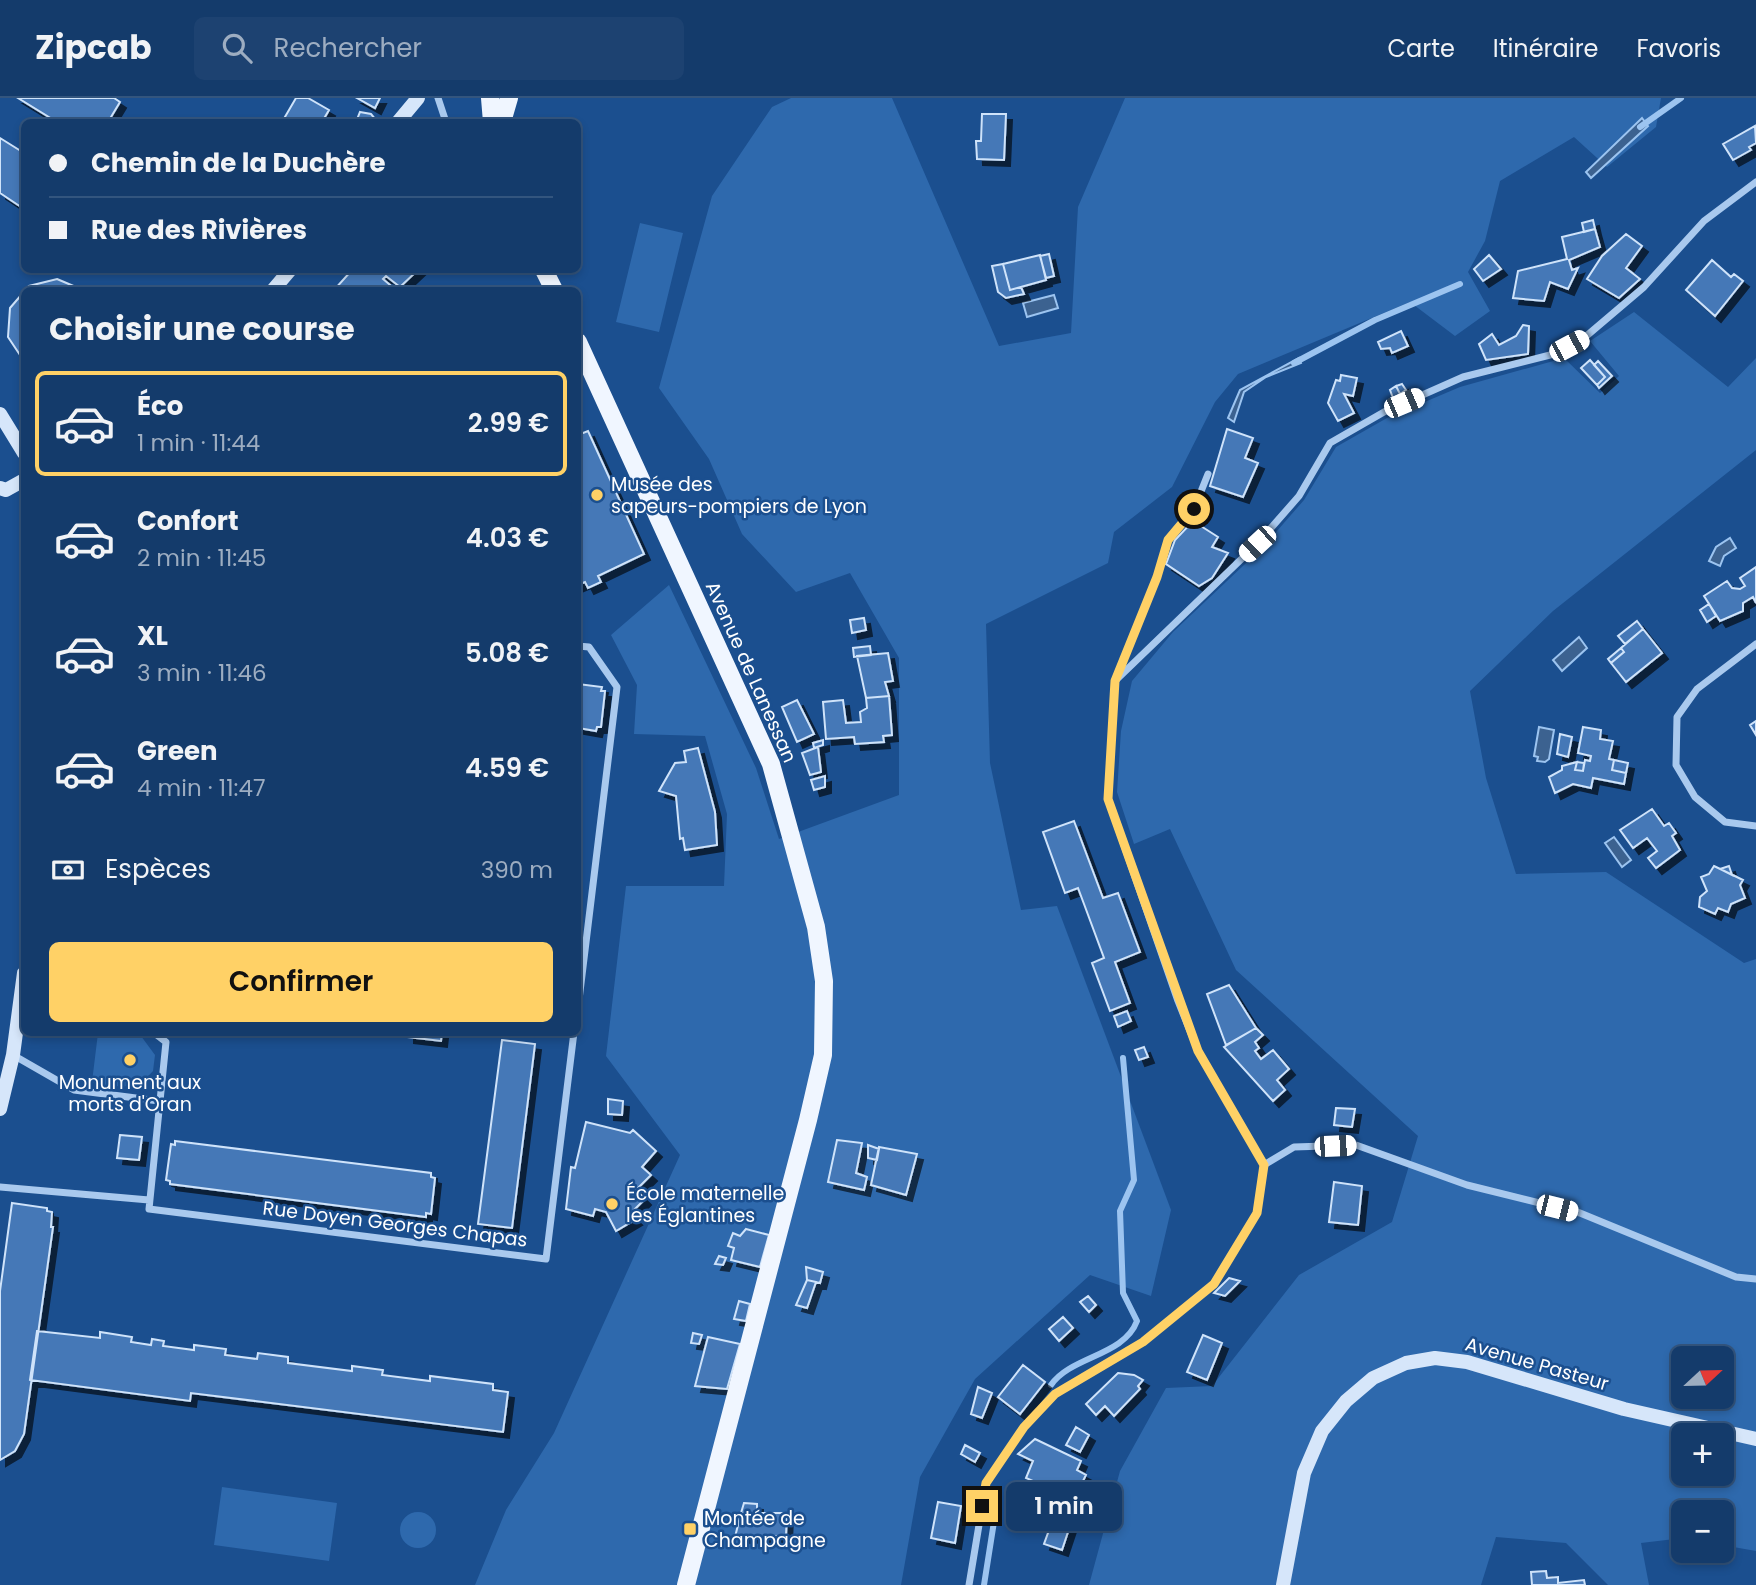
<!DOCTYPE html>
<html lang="fr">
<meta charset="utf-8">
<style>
:root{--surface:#143b6b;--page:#1d4271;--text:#f1f3f6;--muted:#9dadc1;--line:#33557e;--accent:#ffd166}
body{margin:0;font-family:Poppins,sans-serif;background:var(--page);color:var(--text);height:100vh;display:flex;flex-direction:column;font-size:26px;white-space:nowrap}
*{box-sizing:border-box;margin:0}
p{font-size:23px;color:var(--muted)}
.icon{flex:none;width:38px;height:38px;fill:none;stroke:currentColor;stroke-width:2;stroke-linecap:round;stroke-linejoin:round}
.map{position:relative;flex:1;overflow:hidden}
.panel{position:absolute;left:21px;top:189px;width:560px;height:749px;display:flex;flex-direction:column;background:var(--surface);border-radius:10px;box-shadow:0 4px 10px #0003,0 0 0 2px var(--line)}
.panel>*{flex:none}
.top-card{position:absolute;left:21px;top:21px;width:560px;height:154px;border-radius:10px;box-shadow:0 4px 10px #0003,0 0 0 2px var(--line);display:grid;align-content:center;height:154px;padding:0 28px;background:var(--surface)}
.needle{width:46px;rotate:68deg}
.controls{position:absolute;left:1671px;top:1248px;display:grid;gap:14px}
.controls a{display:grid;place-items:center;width:63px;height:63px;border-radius:10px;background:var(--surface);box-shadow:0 4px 10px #0003,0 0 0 2px var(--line);font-size:35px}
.end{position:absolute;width:32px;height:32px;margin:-16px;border:9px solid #ffd166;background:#111;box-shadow:0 0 0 4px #111}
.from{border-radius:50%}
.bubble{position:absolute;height:49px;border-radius:10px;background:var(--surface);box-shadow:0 4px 10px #0003,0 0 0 2px var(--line);font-size:23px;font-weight:600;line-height:49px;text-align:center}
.car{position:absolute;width:21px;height:42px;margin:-21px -10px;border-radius:9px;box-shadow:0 0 5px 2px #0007;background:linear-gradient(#fff 24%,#345 0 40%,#fff 0 76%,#345 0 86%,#fff 0)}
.top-card b{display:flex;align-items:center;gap:24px;height:66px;font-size:26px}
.top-card b+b{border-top:2px solid var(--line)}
.top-card i{width:18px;height:18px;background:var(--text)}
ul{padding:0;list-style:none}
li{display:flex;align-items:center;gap:21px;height:105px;margin:0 14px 10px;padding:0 14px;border:4px solid transparent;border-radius:10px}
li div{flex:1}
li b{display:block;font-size:26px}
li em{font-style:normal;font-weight:600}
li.current{border-color:var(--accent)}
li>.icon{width:63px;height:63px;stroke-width:1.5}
h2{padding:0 28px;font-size:32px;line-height:84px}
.pay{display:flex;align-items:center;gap:18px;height:77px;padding:0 28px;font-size:26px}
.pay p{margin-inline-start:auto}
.button{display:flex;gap:14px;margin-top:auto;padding:14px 28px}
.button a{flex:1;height:80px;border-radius:10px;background:var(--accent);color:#111;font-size:28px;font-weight:600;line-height:80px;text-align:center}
header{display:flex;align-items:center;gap:42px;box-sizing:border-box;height:98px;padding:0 35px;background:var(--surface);border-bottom:2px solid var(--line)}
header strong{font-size:33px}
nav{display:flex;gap:38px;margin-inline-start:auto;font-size:24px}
.search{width:490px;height:63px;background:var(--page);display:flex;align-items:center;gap:18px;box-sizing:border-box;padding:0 24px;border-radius:10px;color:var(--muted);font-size:26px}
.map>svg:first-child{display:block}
.green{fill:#2e69ad;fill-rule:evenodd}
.water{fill:#3c6290;stroke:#9cc4f0;stroke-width:2}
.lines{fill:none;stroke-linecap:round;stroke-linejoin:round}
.stream{stroke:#9cc4f0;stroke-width:6}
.building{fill:#4478b7;stroke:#cfe3fa;stroke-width:2;filter:url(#shadow)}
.street{stroke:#a9c9ee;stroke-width:7}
.secondary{stroke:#d6e6fa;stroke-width:14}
.primary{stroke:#f0f6ff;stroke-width:18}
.route{stroke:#ffd166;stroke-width:9}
.poi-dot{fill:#ffd166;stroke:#1b4f8f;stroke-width:2.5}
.labels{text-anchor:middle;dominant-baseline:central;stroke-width:5;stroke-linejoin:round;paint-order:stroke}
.poi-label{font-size:19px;fill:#fff;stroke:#1b4f8f;text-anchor:start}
.street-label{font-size:19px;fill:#fff;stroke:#1b4f8f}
</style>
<header>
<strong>Zipcab</strong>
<div class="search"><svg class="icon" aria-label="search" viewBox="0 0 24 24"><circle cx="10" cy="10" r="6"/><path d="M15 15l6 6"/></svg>Rechercher</div>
<nav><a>Carte</a><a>Itinéraire</a><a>Favoris</a></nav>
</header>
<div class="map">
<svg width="1756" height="1487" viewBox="0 0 1756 1487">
<defs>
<filter id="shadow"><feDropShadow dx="6" dy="6" stdDeviation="0" flood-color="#0009"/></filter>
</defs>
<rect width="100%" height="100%" fill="#1b4f8f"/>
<path class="green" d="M791,0h101l107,248 72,-13 7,-126 47,-109h536l-5,29 -49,40 -33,-30 -74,44 -15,60 -17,31 22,39 -35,25 -45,-34 -172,72 -23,28 -43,85 -58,45 -6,31 -122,61 4,139 31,147 36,-4 114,304 -20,86 -61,-21 -115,104 -55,98 -19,108h-426l31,-75 48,-77 126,-278 -74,-99 20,-170h98l3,-72 -22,-78 -71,-2 3,-49 -26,-50 58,-50 87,183 23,71 120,-44v-137l-49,-85 -54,19 -54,-58 -33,-75 -50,-71 53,-192 60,-89z
M640,125l43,10 -24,99 -43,-10z
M1634,214l94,75 28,-29v92l-203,161 -83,80 16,87 30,96 90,-2 138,91 12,-4v592l-34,-6v-33h-38l-1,26 -42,5 8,42h-41l-42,-42 -70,-6 -15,48h-392l31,-114 46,-83 46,-2 87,-111 93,-53 26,-86 -182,-166 -66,-141 -36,15 -17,-52 4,-61 11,-50 41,-49 90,-85 41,-47 32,-53 51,-29 73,-31 104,-29 36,35 19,-17 -29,-35zM1684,1260h38v38h-38zM1684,1337h38v39h-38z
M98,935l43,3 14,19 -2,16c-18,21 -37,16 -61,11z
M222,1389l115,16 -8,58 -115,-16z
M400 1432a18 18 0 1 1 36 0a18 18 0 1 1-36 0Z"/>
<path class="water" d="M1642,20l6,8 -57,52 -5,-6z
M1054,197l4,13 -31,9 -4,-14z
M1299,260l2,5 -35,14 -22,15 -10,30 -6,-4 12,-28z
M1730,440l6,10 -12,8 -4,10 -11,-5 7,-14z
M1579,539l8,11 -25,23 -9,-11z
M1539,629l15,3 -5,29 -4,3 -8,-1 1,-4 -4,-1z
M1614,739l17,23 -9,7 -17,-24z"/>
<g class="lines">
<path class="stream" d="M1640,29l41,-29
M1294,265l81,-43 85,-36
M1051,1287c20,-29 73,-29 86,-64l-14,-28 -3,-82 14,-31 -11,-122
M984,1487l12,-76"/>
</g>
<path class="building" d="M18,0h96l6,4 -12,20h-51z
M296,0h12l21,12 -7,12h-40z
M357,0h23l-5,10z
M360,14l11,2 5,6 -3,2h-17z
M982,16h24l-2,46 -27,-1 -1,-18h5z
M1755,28l1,17 -7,4 2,3 -18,10 -10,-16z
M0,40l24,15v56l-24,-16z
M1593,122l2,9 -11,3 -2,-9z
M1595,131l5,18 -31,13 3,10 6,-2 -10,21 -18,-7 -6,19 -31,-3 5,-27 49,-12 -5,-22z
M1626,136l16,12 -16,22 14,11 -21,19 -32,-19 15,-23z
M1049,156l5,22 -8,2 -6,-22z
M1040,157l6,25 -36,10 -7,-26z
M1489,157l12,14 -18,12 -9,-12z
M1712,162l19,17 3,-3 9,7 -28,35 -29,-26z
M1003,166l7,26 11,-3 3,7 -18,4 -8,-6 -6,-26z
M352,172h15l5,3 3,-3h43l-18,17 -14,-11 -3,3 13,11h-62z
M57,181l26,11h-59v71l-16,-24 2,-29 19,-22z
M1523,227l6,1 -1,28 -42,6 -7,-16 13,-10 7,11 17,-9z
M1401,233l7,15 -16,7 -2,-5 -9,1 -3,-7z
M1590,262l15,17 -8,8 -16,-17z
M1598,263l14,15 -13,12 -2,-3 8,-8 -11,-12z
M1341,277l16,3 -4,18 -9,-2 10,19 -16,8 -10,-18 8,-23 4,1z
M1402,286l4,6 -6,4 -4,-8z
M1396,288l4,8 -7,4 -3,-8z
M1227,331l26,9 -8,20 13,5 -15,34 -33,-11z
M588,333l56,123 -46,22 3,6 -13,6 -3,-6 -7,3v-150z
M1193,423l25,16 -6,10 16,6 -16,25 -13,8 -33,-22 9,-24z
M1756,469v36l-3,-6 -10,6v8l-23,10 -16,-25 23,-15 5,7 8,1 5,-3 -5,-8z
M1709,506l7,12 -9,6 -7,-12z
M864,520l2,12 -14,3 -2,-13z
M1637,523l6,8 -18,15 -7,-8z
M1643,531l19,24 -36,29 -15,-19 13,-11 -3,-4z
M870,548l1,9 -17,2 -1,-9z
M1621,550l3,4 -13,11 -3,-4z
M888,555l5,28 -8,1 4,14 -23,2 -9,-42z
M578,586l24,3 -1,4h4l-4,36h-4l-1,4 -18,-3z
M889,598l3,39 -9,1 1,6 -29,2 -1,-7 -28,2 -3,-37 20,-2 3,23 15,-1 -1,-10 7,-4 -1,-10z
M797,602l17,34 -17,8 -15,-35z
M1756,623v14l-6,-10z
M1583,629l18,3 -1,9 13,2 -4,18 5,1 -2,10 14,3 -2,11 -31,-6 -2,10 -18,-4 -18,9 -6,-16 13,-7v-4l15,-4 -2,8 8,1 2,-11 5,1 1,-5 -13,-3z
M1560,636l12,3 -4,20 -11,-3z
M823,642v5l-9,3 -1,-5z
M818,649l3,25 -11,3 -8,-22z
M698,650l17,64 2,33 -32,5 -2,-12 -3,1 -4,-43 -17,-5 16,-28 11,-1 -2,-11z
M1614,662l14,3 -2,10 -14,-3z
M1577,664l7,1 -1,8 -8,-1z
M825,678v11l-11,3 -3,-10z
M1652,711l12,17 5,-3 7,10 -4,3 8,14 -24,18 -8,-10 9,-7 -10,-13 -14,10 -13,-18z
M1074,723l29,77 15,-5 22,59 -25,10 15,41 -20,8 -18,-48 12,-5 -20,-54 -6,-16 -13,5 -22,-61z
M1714,768l29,14 -3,5 5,13 -14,6 -3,8 -10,-4 -3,6 -16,-7 1,-10 7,-6 -6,-14 8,-3z
M1729,768l3,9 -12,-6z
M1229,887l27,43 -30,17 -19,-51z
M1127,913l4,10 -13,6 -4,-11z
M1256,930l7,7 -8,7 4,6 -4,3 6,8 12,-9 16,19 -12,11 8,10 -12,11 -49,-54z
M408,934h34l-1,9 -33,-4z
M502,942l33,4 -23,184 -34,-4z
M1144,949l4,10 -9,3 -4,-10z
M608,1001l15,2 -1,14 -14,-1z
M1336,1010l19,1 -3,18 -18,-2z
M586,1024l44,11 3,-3 23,21 -14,16 9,8 -15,15 9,9 -15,15 6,5 -20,12 -10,-19 -11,-3 -2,7 -27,-7 5,-42 4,1z
M120,1037l22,2 -3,23 -22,-2z
M837,1042l25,3 -6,30 11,4 -3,13 -36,-8z
M175,1043l256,32v4l4,1 -4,36 -5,-1v4l-256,-33v-3l-4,-1 5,-36 4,1z
M868,1047l11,4 -2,11 -9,-2z
M879,1049l38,7 -11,41 -35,-10z
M1334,1084l28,4 -4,39 -29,-3z
M12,1105l35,5v3l5,1 -1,15h2l-29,207 -9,17 -15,9v-169z
M746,1131l23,6 -9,32 -29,-7 3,-12 -6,-2 5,-13 7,3z
M719,1158l7,2 -3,7 -8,-1z
M806,1169l17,5 -3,11 -13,-3z
M1229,1180l11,3 -15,15 -11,-3z
M807,1182l9,2 -9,26 -11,-3z
M1088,1198l8,9 -7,7 -9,-10z
M739,1203l11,3 -4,17 -12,-2z
M1063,1219l10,11 -14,13 -10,-12z
M37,1233l63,7v-6l32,5 -1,5 20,3 1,-6 12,2 -1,5 31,4v-5l32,4 -1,6 32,4 1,-6 30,4v6l64,8v-5l31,4 -1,5 48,6v-5l63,8v6l15,2 -5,40 -312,-39 -1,8 -160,-21z
M693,1235l9,2 -3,9 -8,-1z
M1203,1237l19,8 -15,37 -20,-8z
M708,1239l32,7 -13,45 -32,-3z
M1023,1267l22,17 -25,32 -22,-17z
M1118,1275l16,2 9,5 -5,6 2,3 -26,27 -9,-10 -9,9 -10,-11z
M978,1289l14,6 -10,25 -11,-4z
M1076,1329l13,8 -9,17 -14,-7z
M1035,1341l46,22 -4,9 9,5 -12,24 -48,-21 7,-17 -15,-7z
M965,1347l15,8 -5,9 -14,-8z
M938,1404l23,4 -6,37 -24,-5z
M744,1405l13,1v9h-16z
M1056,1413l17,6 -11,33 -18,-6z
M741,1415h46l-1,23 -51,1z
M1546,1473l1,7 11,-1v6l26,-3 1,5h-53l-1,-13z"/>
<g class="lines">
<path class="street" d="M438,0l8,24
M1756,546l-59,45 -20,28 -1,48 19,32 30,25 31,4
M578,548l11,1 28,40 -39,321
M1115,582l42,-103 11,-37 26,-31 14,-35
M153,934l13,10 -17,167 397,50 28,-227
M13,957l61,35 85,11
M1264,1067l-66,-114 -20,-50 -70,-202 7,-118 142,-137 42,-48 31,-53 54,-31 79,-35 91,-23 30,-16 60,-51 60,-66 52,-39
M1264,1067l30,-18 62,-2 111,40 113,28 156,64 20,2
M0,1089l149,13
M969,1487l17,-102 38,-56 31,-33 88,-52 71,-58 43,-71 7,-48"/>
<path class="secondary" d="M398,24l20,-24
M273,192l17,-20
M0,316l24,39
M0,390l6,2 18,-10
M0,1011l13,-54 11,-82
M1283,1487l21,-112 18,-42 24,-30 27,-23 33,-15 29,-5 32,4 157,47 132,30"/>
<path class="primary" d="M490,0l2,24
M502,24l7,-24
M544,172l10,20
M578,244l193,422 45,163 8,54 -1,74 -15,65 -122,465"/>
</g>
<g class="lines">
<path class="route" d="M982,1408l4,-23 38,-56 31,-33 88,-52 71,-58 43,-71 7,-48 -66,-114 -90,-252 7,-118 42,-104 11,-37 26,-31"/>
</g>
<g class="poi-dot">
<circle cx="597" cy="397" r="7"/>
<circle cx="130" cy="962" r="7"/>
<circle cx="612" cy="1106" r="7"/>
<rect x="683" y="1424" width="14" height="14" rx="3.5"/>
</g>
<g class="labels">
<g class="poi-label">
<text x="611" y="386">Musée des<tspan x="611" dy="22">sapeurs-pompiers de Lyon</tspan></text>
<text x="130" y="984" text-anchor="middle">Monument aux<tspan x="130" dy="22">morts d'Oran</tspan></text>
<text x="626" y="1095">École maternelle<tspan x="626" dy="22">les Églantines</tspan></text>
<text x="704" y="1420">Montée de<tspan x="704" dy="22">Champagne</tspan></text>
</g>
<g class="street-label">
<text transform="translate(751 574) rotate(66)">Avenue de Lanessan</text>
<text transform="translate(395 1126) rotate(7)">Rue Doyen Georges Chapas</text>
<text transform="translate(1537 1266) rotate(16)">Avenue Pasteur</text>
</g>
</g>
</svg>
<div class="controls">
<a><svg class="needle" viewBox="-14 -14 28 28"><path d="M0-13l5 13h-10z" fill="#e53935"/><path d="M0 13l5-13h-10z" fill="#9dadc1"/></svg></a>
<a>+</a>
<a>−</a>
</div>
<i class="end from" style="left:1194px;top:411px"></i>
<i class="end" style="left:982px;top:1408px"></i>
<div class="bubble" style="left:1006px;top:1384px;width:116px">1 min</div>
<i class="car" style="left:1569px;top:248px;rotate:62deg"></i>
<i class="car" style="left:1404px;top:305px;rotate:67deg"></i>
<i class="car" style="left:1257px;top:446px;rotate:227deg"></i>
<i class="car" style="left:1335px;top:1048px;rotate:88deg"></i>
<i class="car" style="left:1557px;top:1110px;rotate:104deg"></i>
<div class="top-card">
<b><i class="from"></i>Chemin de la Duchère</b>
<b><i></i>Rue des Rivières</b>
</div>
<section class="panel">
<h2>Choisir une course</h2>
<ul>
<li class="current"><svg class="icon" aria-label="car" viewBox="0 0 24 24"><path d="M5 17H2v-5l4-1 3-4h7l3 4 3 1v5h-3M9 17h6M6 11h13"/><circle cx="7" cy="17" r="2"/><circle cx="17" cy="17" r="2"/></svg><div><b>Éco</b><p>1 min · 11:44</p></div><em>2.99 €</em></li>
<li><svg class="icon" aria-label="car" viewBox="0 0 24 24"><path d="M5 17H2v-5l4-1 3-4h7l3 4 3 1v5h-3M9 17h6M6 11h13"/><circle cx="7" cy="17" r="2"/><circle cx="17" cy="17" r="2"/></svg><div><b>Confort</b><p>2 min · 11:45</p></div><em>4.03 €</em></li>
<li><svg class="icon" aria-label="car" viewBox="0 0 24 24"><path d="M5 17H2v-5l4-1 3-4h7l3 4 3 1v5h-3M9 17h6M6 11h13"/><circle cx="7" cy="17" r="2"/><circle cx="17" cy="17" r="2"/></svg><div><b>XL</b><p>3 min · 11:46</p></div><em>5.08 €</em></li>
<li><svg class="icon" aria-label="car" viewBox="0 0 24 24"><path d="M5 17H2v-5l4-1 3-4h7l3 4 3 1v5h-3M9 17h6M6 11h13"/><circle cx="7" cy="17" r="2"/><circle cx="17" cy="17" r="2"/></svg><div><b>Green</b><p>4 min · 11:47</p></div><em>4.59 €</em></li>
</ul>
<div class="pay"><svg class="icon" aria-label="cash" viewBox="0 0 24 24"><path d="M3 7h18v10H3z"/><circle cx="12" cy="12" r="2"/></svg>Espèces<p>390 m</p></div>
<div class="button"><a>Confirmer</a></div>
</section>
</div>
